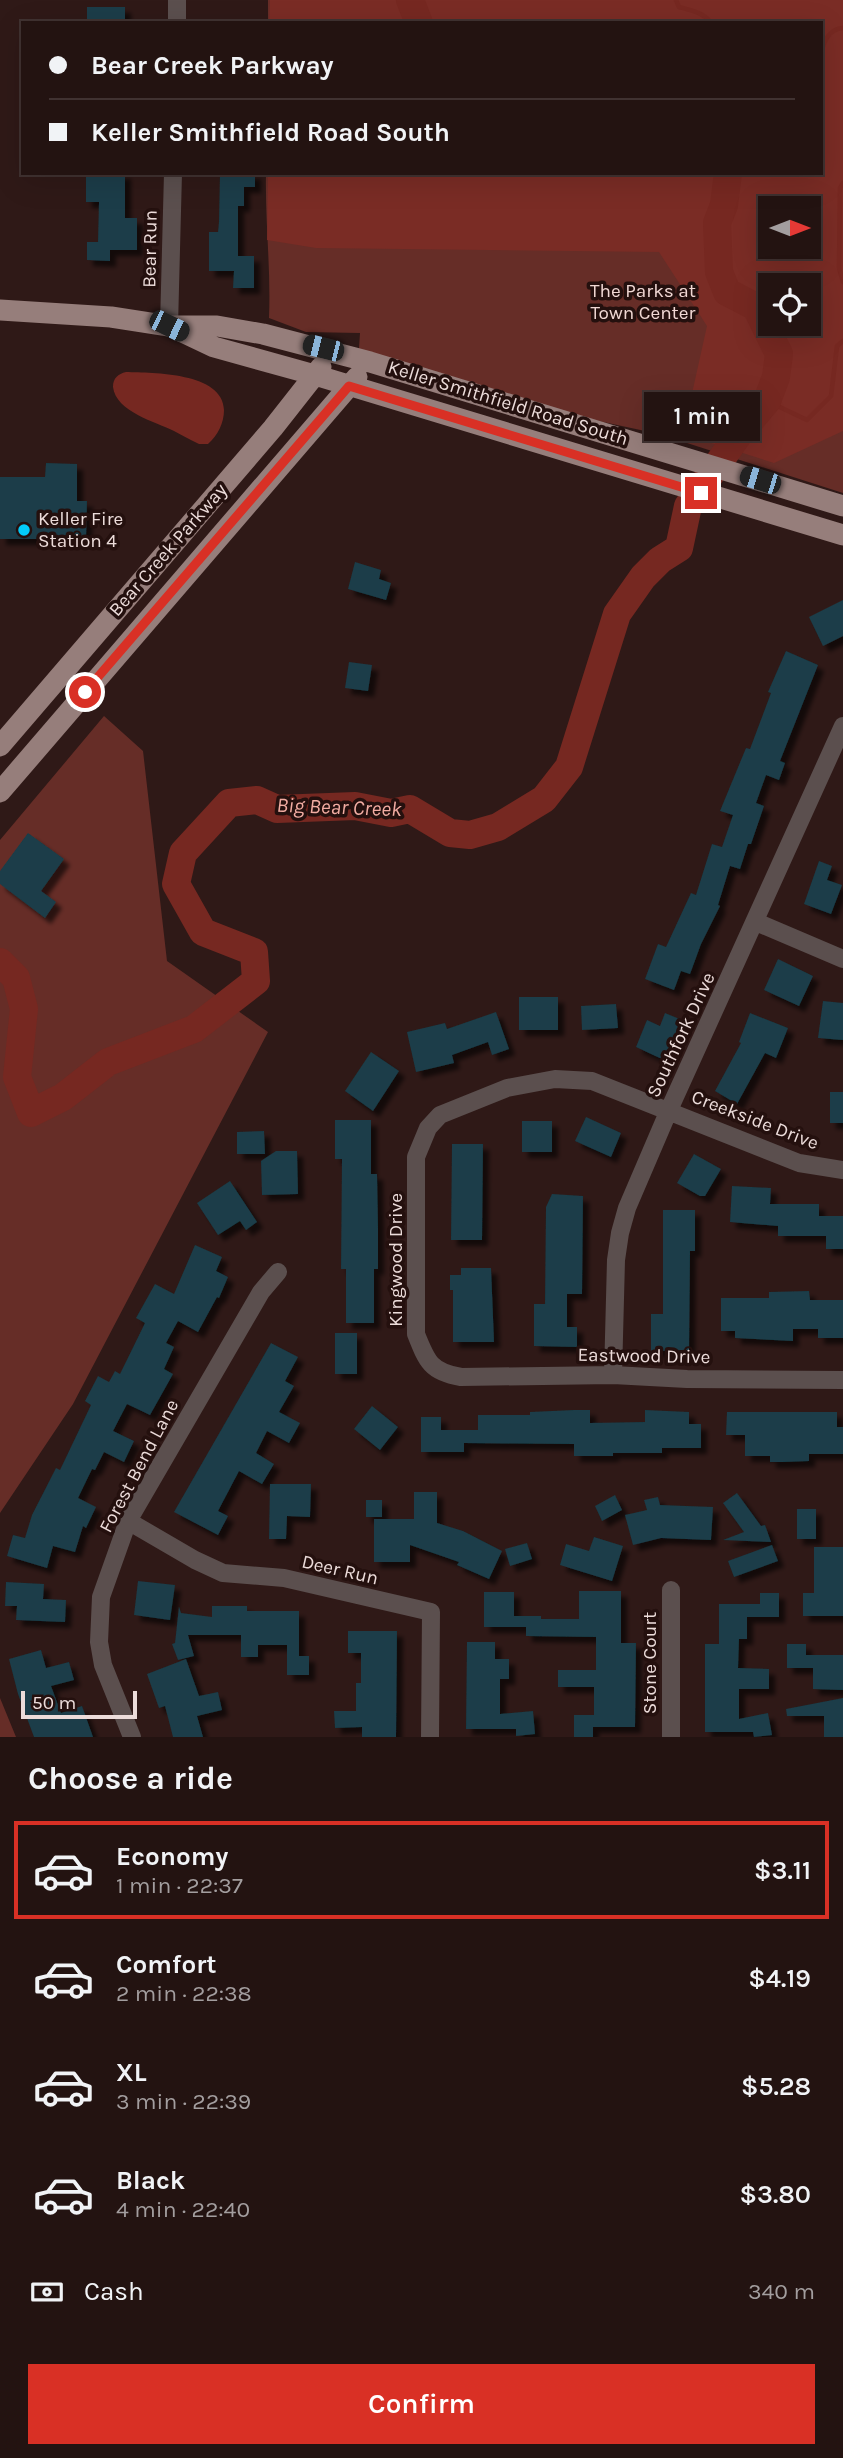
<!DOCTYPE html>
<meta charset="utf-8">
<style>
:root{--surface:#231311;--page:#2f201f;--text:#f1f3f6;--muted:#a39e9f;--line:#403231;--accent:#d93025}
body{margin:0;font-family:Karla,sans-serif;background:var(--page);color:var(--text);height:100vh;display:flex;flex-direction:column;font-size:26px;white-space:nowrap}
*{box-sizing:border-box;margin:0}
p{font-size:23px;color:var(--muted)}
.icon{flex:none;width:38px;height:38px;fill:none;stroke:currentColor;stroke-width:2;stroke-linecap:round;stroke-linejoin:round}
.map{position:relative;height:1737px;overflow:hidden}
.side{display:flex;flex-direction:column;background:var(--surface);flex:1}
.side>*{flex:none}
.top-card{position:absolute;left:21px;top:21px;width:802px;height:154px;border-radius:0px;box-shadow:0 7px 28px #0002,0 0 0 2px var(--line);display:grid;align-content:center;height:154px;padding:0 28px;background:var(--surface)}
.needle{width:46px;rotate:90deg}
.tools{position:absolute;left:758px;top:196px;display:grid;gap:14px}
.tools a{display:grid;place-items:center;width:63px;height:63px;border-radius:0px;background:var(--surface);box-shadow:0 7px 28px #0002,0 0 0 2px var(--line);font-size:35px}
.scale{position:absolute;left:21px;bottom:18px;width:116px;box-sizing:border-box;padding-left:7px;border:4px solid #ecdcda;border-top:0;font-size:19px;line-height:24px;white-space:nowrap;color:#ecdcda;-webkit-text-stroke:5px #24100e;paint-order:stroke}
.end{position:absolute;width:32px;height:32px;margin:-16px;border:9px solid #d93025;background:#fff;box-shadow:0 0 0 4px #fff}
.from{border-radius:50%}
.bubble{position:absolute;height:49px;border-radius:0px;background:var(--surface);box-shadow:0 7px 28px #0002,0 0 0 2px var(--line);font-size:23px;font-weight:600;line-height:49px;text-align:center}
.car{position:absolute;width:21px;height:42px;margin:-21px -10px;border-radius:9px;box-shadow:0 0 5px 2px #0007;background:linear-gradient(#222 24%,#8ab4d8 0 40%,#222 0 76%,#8ab4d8 0 86%,#222 0)}
.top-card b{display:flex;align-items:center;gap:24px;height:66px;font-size:26px}
.top-card b+b{border-top:2px solid var(--line)}
.top-card i{width:18px;height:18px;background:var(--text)}
ul{padding:0;list-style:none}
li{display:flex;align-items:center;gap:21px;height:98px;margin:0 14px 10px;padding:0 14px;border:4px solid transparent;border-radius:0px}
li div{flex:1}
li b{display:block;font-size:26px}
li em{font-style:normal;font-weight:600}
li.active{border-color:var(--accent)}
li>.icon{width:63px;height:63px;stroke-width:1.5}
h2{padding:0 28px;font-size:32px;line-height:84px}
.pay{display:flex;align-items:center;gap:18px;height:77px;padding:0 28px;font-size:26px}
.pay p{margin-inline-start:auto}
.primary-button{display:flex;gap:14px;margin-top:auto;padding:14px 28px}
.primary-button a{flex:1;height:80px;border-radius:0px;background:var(--accent);color:#fff;font-size:28px;font-weight:600;line-height:80px;text-align:center}
.map>svg:first-child{display:block}
.green{fill:#662d27;fill-rule:evenodd}
.forest{fill:#7a2c25;fill-rule:evenodd}
.water{fill:#762821}
.lines{fill:none;stroke-linecap:round;stroke-linejoin:round}
.stream{stroke:#762821;stroke-width:4.5}
.river{stroke:#762821;stroke-width:28}
.building{fill:#1a3d48;filter:url(#shadow)}
.minor{stroke:#5b4f4e;stroke-width:18}
.major{stroke:#967e7b;stroke-width:21}
.route{stroke:#d93025;stroke-width:9}
.poi-dot{fill:#03cbf9;stroke:#24100e;stroke-width:2.5}
.labels{text-anchor:middle;dominant-baseline:central;stroke-width:7;stroke-linejoin:round;paint-order:stroke}
.street-label{font-size:19px;fill:#ecdcda;stroke:#24100e}
.park-label{font-size:19px;fill:#f1d8d4;stroke:#24100e}
.poi-label{font-size:19px;fill:#ecdcda;stroke:#24100e;text-anchor:start}
.water-label{font-size:21px;font-style:italic;fill:#f2aca2;stroke:#24100e}
</style>
<div class="map">
<svg width="843" height="1737" viewBox="0 0 843 1737">
<defs>
<filter id="shadow"><feDropShadow dx="6" dy="6" stdDeviation="2" flood-color="#0009"/></filter>
</defs>
<rect width="100%" height="100%" fill="#2f1917"/>
<path class="green" d="M268,0h575v493l-184,-59 -167,-36 -134,-35 2,-30 -54,-1 -37,-14c2,-49 -4,-96 -3,-145h555v-150h-553zM770,208h38v39h-38zM770,285h38v39h-38z
M104,716l39,35 24,210 101,71 -195,372 -73,109v-673z
M0,1698l16,39h-16z"/>
<path class="forest" d="M270,0h573v431l-69,32 -91,-29 24,-108 -48,-74 -343,-4 -49,-8 1,-67h553v-150h-552zM770,208h38v39h-38zM770,285h38v39h-38z"/>
<path class="water" d="M126,372c27,1 97,0 98,38 0,13 -6,25 -16,34h-9c-9,-4 -17,-9 -25,-13 -18,-9 -58,-19 -61,-44 0,-9 5,-13 13,-15z"/>
<g class="lines">
<path class="stream" d="M676,0l3,7c11,3 26,6 32,16
M821,53c3,-12 8,-24 22,-25
M843,183l-3,5 -1,80 4,14
M767,401l40,19 24,-24 6,-50 6,-5"/>
<path class="river" d="M410,0l9,23
M0,962l16,16 8,31 -7,68 14,36 32,-16 45,-35 86,-33 62,-48 -2,-29 -51,-20 -27,-48 7,-31 46,-50 28,-3 20,9 78,-3 36,7 19,-4 40,24 20,2 28,-8 46,-28 25,-32 48,-153 26,-37 17,-17 19,-12 9,-42 51,-72 28,-33 9,-24 3,-23 -23,-47 -29,-15 -8,-20 -2,-49 7,-18 4,-32"/>
</g>
<path class="building" d="M87,7h38v16h-38z
M86,173h39v45h12v32h-27v11l-23,-1v-18h11l1,-40h-13z
M220,173h35v14h-11v19h-6v50h16v32h-21l1,-17h-25v-39h9l1,-10z
M46,463l31,1v37h10l-1,38h-86v-62h45z
M355,562l26,8 -2,9 12,4 -5,17 -38,-11z
M843,600v36l-20,10 -14,-29z
M786,651l32,14 -38,96 5,2 -6,17 -13,-5 -10,28 8,3 -13,38h-3l-8,25 -10,-3 -12,39 2,1 -19,38 -11,30 -9,-3 -7,19 -29,-11 13,-35 8,3 25,-54 5,2 16,-51 10,3 11,-32 -13,-4 26,-63 4,1 21,-56 -3,-1z
M349,662l23,3 -4,26 -23,-3z
M28,833l36,26 -23,32 15,11 -11,16 -45,-34v-13z
M819,861l13,5 -5,14 15,5 -11,29 -27,-10z
M778,959l35,17 -14,30 -35,-16z
M519,997h39v33h-39z
M823,1001l20,2v37l-25,-2z
M616,1004l2,24 -36,2 -1,-24z
M496,1012l13,37 -17,6 -4,-13 -36,13 2,8 -38,9 -9,-40 38,-9 2,6z
M665,1013l17,7 -18,40 -28,-13 11,-27 13,6z
M750,1013l38,15 -12,30 -11,-5 -28,51 -22,-13 26,-48 -2,-1z
M371,1052l28,19 -26,40 -28,-20z
M830,1092h13v31h-13z
M586,1117l35,16 -10,24 -36,-16z
M335,1120h36v54h6l1,54v41h-4v54h-28v-54h-5l1,-110h-7z
M522,1121h30v31h-30z
M264,1131l1,23h-28v-22z
M452,1144h31l-1,96h-31z
M276,1151h21l1,43 -36,1 -1,-34z
M694,1154l27,15 -16,27h-5l-23,-13z
M230,1181l27,41 -11,8 -6,-9 -22,14 -21,-32z
M732,1186l39,2 -1,16h49v12h24v33h-17v-13h-48v-10l-48,-4z
M552,1194l31,2 -1,98h-15v33h10v20l-43,-1v-42h11l1,-97z
M663,1210h32v41h-5l-1,100h-38v-37h12z
M195,1245l27,12 -6,14 12,6 -9,21 -2,-1 -19,35 -20,-11 -12,22 8,4 -10,22 9,5 -23,41 -23,-11 -14,27 21,10 -10,21 -20,-10 -9,18 -3,-1 -14,29 18,9 -10,21 -3,-2 -8,26 -22,-6 -6,22 -40,-12 6,-21 12,3 7,-23 24,-47 4,2 31,-65 -6,-4 13,-25 11,6 6,-11 5,3 25,-51 -9,-5 19,-34 19,10z
M461,1268h30l3,74h-41v-52h-3v-15h11z
M809,1291l1,9h33v38h-25v-9h-25v12l-58,-3v-7h-14v-33h48v-6z
M335,1333h22v41h-22z
M271,1343l27,14 -13,24 9,5 -15,26 21,11 -11,20 -22,-12 -11,22 18,11 -12,20 -23,-13 -21,40 10,5 -10,19 -44,-23z
M372,1406l26,21 -18,23 -26,-21z
M574,1410h16v13l55,-1v-12l44,2v12h12v24h-39v5h-49v3h-39v-12l-110,-1v9h-43v-35h20v13h37v-15h52v-3z
M727,1412h110v15h6v27h-34v7l-26,1h-13v-6h-25v-21h-19z
M270,1484h41l-1,33 -23,-1 -1,23h-17z
M414,1492h23v31l26,8 39,20 -13,28 -32,-14 2,-3 -49,-17v17h-36v-43h40z
M737,1493l24,33 4,-1 6,17 -48,-2 21,-8 -21,-29z
M615,1495l7,15 -20,11 -7,-15z
M658,1497l2,8 53,2 -2,33 -50,-2 -28,7 -8,-30 22,-5 -3,-10z
M366,1500h16v17h-16z
M797,1509h19v30h-19z
M594,1537l29,9 -11,35 -52,-16 6,-21 23,7z
M527,1543l5,16 -22,7 -5,-17z
M772,1545l6,16 -44,16 -6,-16z
M814,1547h29v69h-40v-23h11z
M138,1581l37,4 -5,35 -36,-5z
M6,1582l38,2 -1,15 23,1 -1,22 -49,-2 1,-14h-12z
M579,1591h42v52h15l-1,84h-42v10h-19v-22h20v-28h-36v-17h38v-33l-70,-1v-9h-42v-35h30v24h27v3h38z
M760,1593h19v24h-32v22h-8l-1,29 31,1v20h-30v30l29,-6 4,22 -18,2 -1,-5h-48v-88h14v-40h41z
M212,1606h35v5h52v45h10v19h-22v-30h-29v12h-17v-22h-53l6,21 -16,4 -6,-16 3,-1 4,-36 2,6 31,4z
M348,1631h49l-1,106h-34v-10l-27,1 -1,-17h22v-28h5v-30h-13z
M467,1642h28v17h14v20h-9v35l33,-3 2,23 -19,2v-7h-50z
M787,1644h19v11h37v35l-30,-1v-21h-26z
M41,1650l5,18 23,-6 5,18 -23,6 10,27 21,-7 11,31h-59l-16,-43 -9,-35z
M186,1659l13,37 19,-4 4,18 -25,6 6,21h-30l-8,-31 -6,2 -12,-34z
M843,1698v39h-19v-21h-37l-1,-7z"/>
<g class="lines">
<path class="minor" d="M177,23v-23
M169,326l4,-153
M756,922l87,37
M843,1170l-44,-7 -207,-82 -37,-2 -48,9 -67,27 -12,13 -12,29v177c11,28 15,38 45,43l152,-2 74,4 156,1
M613,1375l3,-115 4,-27 7,-25 42,-98 174,-384
M128,1521l67,39 28,13 61,5 147,34 -1,125
M132,1737l-29,-72 -4,-23 2,-45 27,-76 133,-229 17,-20
M671,1737v-147"/>
<path class="major" d="M0,310l111,7 58,9h48l46,8 107,28 473,144
M174,328l40,19 101,28 528,160
M0,746l273,-318 48,-61
M0,792l357,-415"/>
</g>
<g class="lines">
<path class="route" d="M85,692l264,-306 352,107"/>
</g>
<circle class="poi-dot" cx="24" cy="530" r="7"/>
<g class="labels">
<g class="street-label">
<text transform="translate(150 249) rotate(-89)">Bear Run</text>
<text transform="translate(508 403) rotate(17)">Keller Smithfield Road South</text>
<text transform="translate(168 550) rotate(-49)">Bear Creek Parkway</text>
<text transform="translate(681 1035) rotate(-65)">Southfork Drive</text>
<text transform="translate(755 1120) rotate(21)">Creekside Drive</text>
<text transform="translate(396 1260) rotate(-90)">Kingwood Drive</text>
<text transform="translate(644 1356) rotate(1)">Eastwood Drive</text>
<text transform="translate(139 1466) rotate(-62)">Forest Bend Lane</text>
<text transform="translate(340 1570) rotate(13)">Deer Run</text>
<text transform="translate(650 1663) rotate(-90)">Stone Court</text>
</g>
<g class="park-label">
<text x="643" y="291">The Parks at<tspan x="643" dy="22">Town Center</tspan></text>
</g>
<g class="poi-label">
<text x="38" y="519">Keller Fire<tspan x="38" dy="22">Station 4</tspan></text>
</g>
<g class="water-label">
<text transform="translate(339 807) rotate(2)">Big Bear Creek</text>
</g>
</g>
</svg>
<div class="tools">
<a><svg class="needle" viewBox="-14 -14 28 28"><path d="M0-13l5 13h-10z" fill="#e53935"/><path d="M0 13l5-13h-10z" fill="#a39e9f"/></svg></a>
<a><svg class="icon" aria-label="locate" viewBox="0 0 24 24"><circle cx="12" cy="12" r="6"/><path d="M12 2v4M12 18v4M2 12h4M18 12h4"/></svg></a>
</div>
<div class="scale">50 m</div>
<i class="end from" style="left:85px;top:692px"></i>
<i class="end" style="left:701px;top:493px"></i>
<div class="bubble" style="left:644px;top:392px;width:116px">1 min</div>
<i class="car" style="left:169px;top:326px;rotate:116deg"></i>
<i class="car" style="left:323px;top:348px;rotate:284deg"></i>
<i class="car" style="left:760px;top:480px;rotate:287deg"></i>
<div class="top-card">
<b><i class="from"></i>Bear Creek Parkway</b>
<b><i></i>Keller Smithfield Road South</b>
</div>
</div>
<section class="side">
<h2>Choose a ride</h2>
<ul>
<li class="active"><svg class="icon" aria-label="car" viewBox="0 0 24 24"><path d="M5 17H2v-5l4-1 3-4h7l3 4 3 1v5h-3M9 17h6M6 11h13"/><circle cx="7" cy="17" r="2"/><circle cx="17" cy="17" r="2"/></svg><div><b>Economy</b><p>1 min · 22:37</p></div><em>$3.11</em></li>
<li><svg class="icon" aria-label="car" viewBox="0 0 24 24"><path d="M5 17H2v-5l4-1 3-4h7l3 4 3 1v5h-3M9 17h6M6 11h13"/><circle cx="7" cy="17" r="2"/><circle cx="17" cy="17" r="2"/></svg><div><b>Comfort</b><p>2 min · 22:38</p></div><em>$4.19</em></li>
<li><svg class="icon" aria-label="car" viewBox="0 0 24 24"><path d="M5 17H2v-5l4-1 3-4h7l3 4 3 1v5h-3M9 17h6M6 11h13"/><circle cx="7" cy="17" r="2"/><circle cx="17" cy="17" r="2"/></svg><div><b>XL</b><p>3 min · 22:39</p></div><em>$5.28</em></li>
<li><svg class="icon" aria-label="car" viewBox="0 0 24 24"><path d="M5 17H2v-5l4-1 3-4h7l3 4 3 1v5h-3M9 17h6M6 11h13"/><circle cx="7" cy="17" r="2"/><circle cx="17" cy="17" r="2"/></svg><div><b>Black</b><p>4 min · 22:40</p></div><em>$3.80</em></li>
</ul>
<div class="pay"><svg class="icon" aria-label="cash" viewBox="0 0 24 24"><path d="M3 7h18v10H3z"/><circle cx="12" cy="12" r="2"/></svg>Cash<p>340 m</p></div>
<div class="primary-button"><a>Confirm</a></div>
</section>
